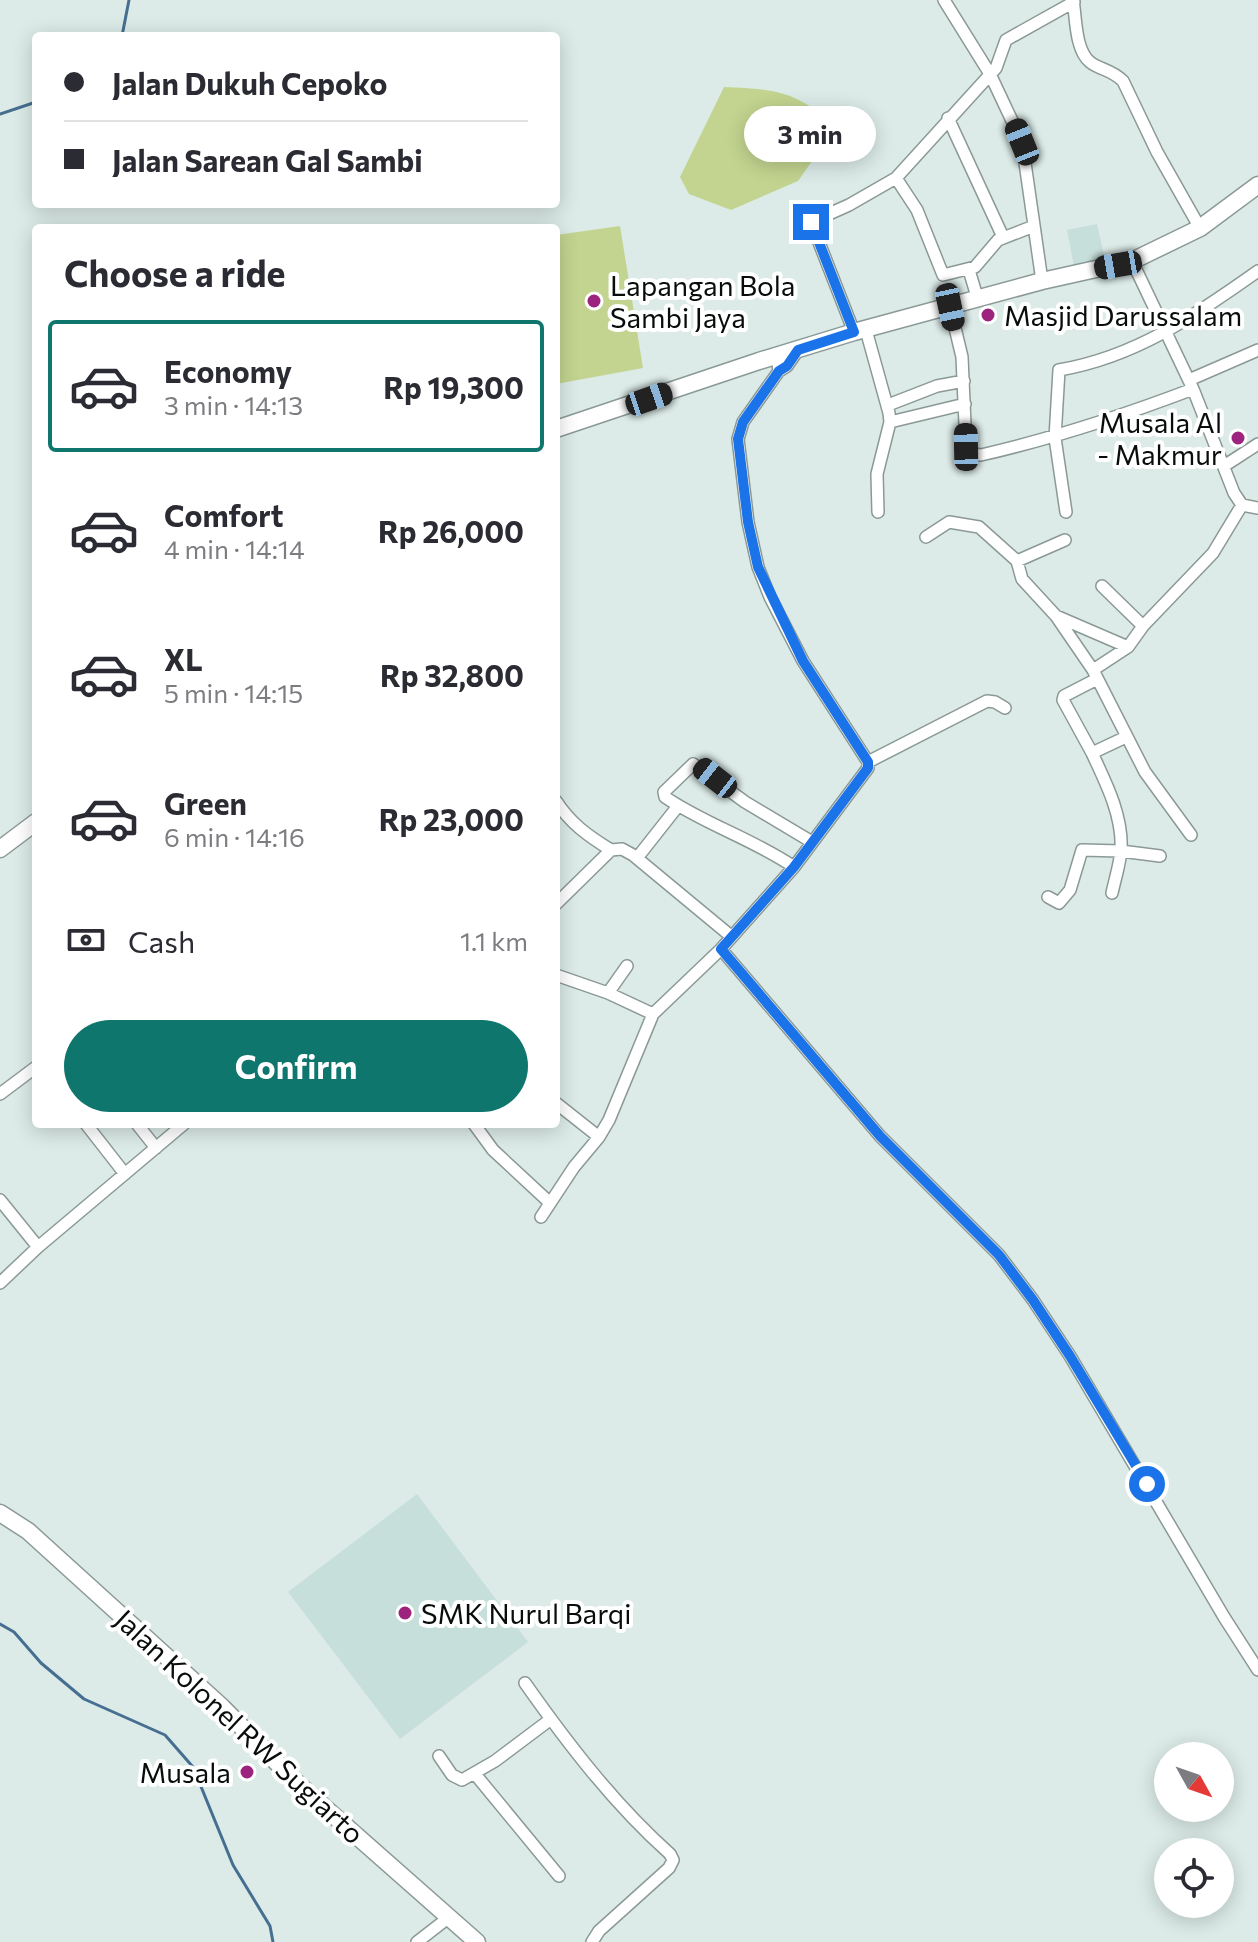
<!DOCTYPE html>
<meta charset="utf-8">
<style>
:root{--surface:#fff;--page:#f7f7f7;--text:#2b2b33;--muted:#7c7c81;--line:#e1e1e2;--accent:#0f766e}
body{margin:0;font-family:Commissioner,sans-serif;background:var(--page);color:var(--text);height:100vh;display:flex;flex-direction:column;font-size:30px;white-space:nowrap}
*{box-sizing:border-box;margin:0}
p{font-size:26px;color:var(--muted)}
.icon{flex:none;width:44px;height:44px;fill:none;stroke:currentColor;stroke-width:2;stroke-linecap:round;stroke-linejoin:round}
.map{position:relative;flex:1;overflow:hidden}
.drawer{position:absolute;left:32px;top:224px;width:528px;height:904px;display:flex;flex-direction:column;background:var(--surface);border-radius:8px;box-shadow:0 4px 20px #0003}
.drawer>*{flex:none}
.banner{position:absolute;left:32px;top:32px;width:528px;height:176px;border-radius:8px;box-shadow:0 4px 20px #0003;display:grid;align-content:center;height:176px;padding:0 32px;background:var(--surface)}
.needle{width:52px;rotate:130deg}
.fabs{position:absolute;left:1154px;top:1742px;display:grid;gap:16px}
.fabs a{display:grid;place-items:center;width:80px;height:80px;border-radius:50%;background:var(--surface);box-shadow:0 4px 20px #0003;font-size:40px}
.end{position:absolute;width:36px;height:36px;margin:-18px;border:10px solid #1a73e8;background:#fff;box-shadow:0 0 0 4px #fff}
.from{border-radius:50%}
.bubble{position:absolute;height:56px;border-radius:28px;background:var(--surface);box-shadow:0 4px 20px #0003;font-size:26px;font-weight:700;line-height:56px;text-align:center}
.car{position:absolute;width:24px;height:48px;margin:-24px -12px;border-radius:10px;box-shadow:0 0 6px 2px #0007;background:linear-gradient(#222 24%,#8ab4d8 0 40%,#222 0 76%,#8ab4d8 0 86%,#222 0)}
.banner b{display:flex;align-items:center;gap:28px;height:76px;font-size:30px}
.banner b+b{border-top:2px solid var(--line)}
.banner i{width:20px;height:20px;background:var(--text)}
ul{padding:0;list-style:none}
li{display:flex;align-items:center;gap:24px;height:132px;margin:0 16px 12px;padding:0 16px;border:4px solid transparent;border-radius:8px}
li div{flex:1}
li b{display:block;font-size:30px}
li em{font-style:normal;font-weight:700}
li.active{border-color:var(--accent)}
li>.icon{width:72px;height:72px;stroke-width:1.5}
h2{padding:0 32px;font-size:36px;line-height:96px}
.pay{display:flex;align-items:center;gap:20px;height:88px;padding:0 32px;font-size:30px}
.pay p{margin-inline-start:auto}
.cta{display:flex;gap:16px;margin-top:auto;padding:16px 32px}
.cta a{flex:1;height:92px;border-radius:48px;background:var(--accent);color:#fff;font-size:32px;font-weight:700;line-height:92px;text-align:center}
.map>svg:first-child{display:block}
.built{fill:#c7dfda}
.green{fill:#c3d490}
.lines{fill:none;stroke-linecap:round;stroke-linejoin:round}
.stream{stroke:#466e90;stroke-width:3}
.minor-casing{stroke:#8b9996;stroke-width:14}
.secondary-casing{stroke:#8b9996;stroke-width:19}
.minor{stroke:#fff;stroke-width:11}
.secondary{stroke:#fff;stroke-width:16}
.route{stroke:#1a73e8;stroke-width:10}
.poi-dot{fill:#9c247e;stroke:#fff;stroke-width:3}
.labels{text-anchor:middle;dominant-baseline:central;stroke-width:8;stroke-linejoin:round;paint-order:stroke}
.poi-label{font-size:28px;fill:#080d0c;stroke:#fff;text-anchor:start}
.street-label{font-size:28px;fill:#080d0c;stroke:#fff}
</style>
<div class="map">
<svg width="1258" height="1942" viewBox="0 0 1258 1942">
<rect width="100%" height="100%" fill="#dcebe8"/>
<path class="built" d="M1097,224l9,40 -31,8 -8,-42z
M417,1494l111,148 -128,97 -112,-147z"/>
<path class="green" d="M724,87c51,2 73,4 112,40l-38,54 -67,29 -42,-16 -9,-17z
M620,226l23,142 -87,16v-149z"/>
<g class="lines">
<path class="stream" d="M122,36l7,-36
M0,114l36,-12
M0,1624l14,8 27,31 43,36 81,36 28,32 40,98 37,61 3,16"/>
<g class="minor-casing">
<path id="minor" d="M944,0l46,74 32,68 20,139
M1073,0c3,17 2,50 17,62 10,8 21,7 33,19l34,71 43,76
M948,118l55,119
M896,178l21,32 26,65 32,-8 23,-27 36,-14
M1132,261l61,128 41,104 8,12 16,3
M969,270l9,30
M950,307l12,50 4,90 7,7 8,1c74,-17 141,-39 212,-66
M866,330l23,83 1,9 -13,52 1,38
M854,332l-43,-110 38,-17 47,-27 100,-110 10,-28 68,-38
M779,371l8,-5 11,-16
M1189,380l69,-30
M888,405l49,-19 27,-5
M890,422l75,-18
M1224,466l34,-22
M1066,512l-11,-74 4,-68c77,-13 137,-55 199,-99
M926,537l23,-15 30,5 38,34 5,18 34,37
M1017,561l48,-21
M1102,586l41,40 70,-73 29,-48
M1143,626l-15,21 -72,-31 37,54 52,102 46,63
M1093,670l35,-23
M1092,753l-29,-53 1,-4 33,-17
M868,762l119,-61 8,1 10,6
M556,801c14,22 32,35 55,49
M611,850l11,-1 11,6 99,82
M637,858l41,-52
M794,867c-41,-28 -90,-43 -129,-70l-1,-5 29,-28 52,38 67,40
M1112,893c3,-14 8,-29 9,-43 2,-34 -15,-67 -29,-97l34,-16
M1048,897l11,6 11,-13 12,-40 39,1 39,5
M556,904l55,-54
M721,949l159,187 119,119 34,45 37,56 154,261 34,53
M556,975l52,18 45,21
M608,993l19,-27
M0,1094l36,-27
M556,1103l43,34
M86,1124l39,50
M137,1124l19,24
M474,1124l19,26 56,52
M0,1200l38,47
M541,1217l33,-50 25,-30 10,-17 44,-106 68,-65 73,-82 74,-99v-6l-65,-101 -33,-64 -12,-30 -10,-45 -10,-83 5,-17 36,-51 -2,-15
M0,1283l38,-36 146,-123
M525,1683c43,61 89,121 145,171l3,6 -4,8 -70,63 -7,11
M439,1756l13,19 10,5 33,-19 56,-42
M475,1774l84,102
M417,1942l31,-24"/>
</g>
<g class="secondary-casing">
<path id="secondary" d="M556,429l203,-68 95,-29 188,-51 90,-20 68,-33 58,-43
M0,849l36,-27
M0,1513l28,18 194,176 77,78 178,157"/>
</g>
<use href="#minor" class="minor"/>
<use href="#secondary" class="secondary"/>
</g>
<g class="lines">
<path class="route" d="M811,222l43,110 -56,18 -11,16 -8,5 -36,51 -5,17 10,83 10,45 45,94 65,101v6l-74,99 -73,82 159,187 119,119 34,45 37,56 77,128"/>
</g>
<g class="poi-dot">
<circle cx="594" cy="301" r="8"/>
<circle cx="988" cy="315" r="8"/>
<circle cx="1238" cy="438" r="8"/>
<circle cx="405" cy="1613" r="8"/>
<circle cx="247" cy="1772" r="8"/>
</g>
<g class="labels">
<g class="poi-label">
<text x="610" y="285">Lapangan Bola<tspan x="610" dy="32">Sambi Jaya</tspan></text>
<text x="1004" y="315">Masjid Darussalam</text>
<text x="1222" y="422" text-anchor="end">Musala Al<tspan x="1222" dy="32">- Makmur</tspan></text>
<text x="421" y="1613">SMK Nurul Barqi</text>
<text x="231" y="1772" text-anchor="end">Musala</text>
</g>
<g class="street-label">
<text transform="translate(240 1726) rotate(43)">Jalan Kolonel RW Sugiarto</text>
</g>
</g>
</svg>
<div class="fabs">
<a><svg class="needle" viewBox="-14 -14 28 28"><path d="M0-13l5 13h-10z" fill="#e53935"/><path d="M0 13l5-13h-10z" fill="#7c7c81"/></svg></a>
<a><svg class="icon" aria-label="locate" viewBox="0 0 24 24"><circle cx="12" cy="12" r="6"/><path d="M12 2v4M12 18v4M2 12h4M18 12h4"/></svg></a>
</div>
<i class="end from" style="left:1147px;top:1484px"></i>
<i class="end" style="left:811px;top:222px"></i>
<div class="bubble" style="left:744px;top:106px;width:132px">3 min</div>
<i class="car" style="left:1022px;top:142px;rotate:338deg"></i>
<i class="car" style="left:1118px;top:265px;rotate:260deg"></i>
<i class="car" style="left:950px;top:307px;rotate:168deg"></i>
<i class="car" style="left:649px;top:399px;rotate:71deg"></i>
<i class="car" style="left:966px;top:447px;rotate:359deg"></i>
<i class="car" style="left:715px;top:778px;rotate:308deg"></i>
<div class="banner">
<b><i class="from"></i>Jalan Dukuh Cepoko</b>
<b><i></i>Jalan Sarean Gal Sambi</b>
</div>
<section class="drawer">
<h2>Choose a ride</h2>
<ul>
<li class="active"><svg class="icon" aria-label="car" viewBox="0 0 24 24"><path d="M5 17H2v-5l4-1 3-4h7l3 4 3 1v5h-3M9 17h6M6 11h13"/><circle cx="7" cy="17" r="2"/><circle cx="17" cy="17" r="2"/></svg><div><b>Economy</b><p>3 min · 14:13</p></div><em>Rp 19,300</em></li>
<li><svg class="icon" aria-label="car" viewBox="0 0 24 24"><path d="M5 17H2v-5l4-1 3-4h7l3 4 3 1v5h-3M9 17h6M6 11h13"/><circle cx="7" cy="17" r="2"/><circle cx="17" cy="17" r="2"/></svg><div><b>Comfort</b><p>4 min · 14:14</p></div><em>Rp 26,000</em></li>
<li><svg class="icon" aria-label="car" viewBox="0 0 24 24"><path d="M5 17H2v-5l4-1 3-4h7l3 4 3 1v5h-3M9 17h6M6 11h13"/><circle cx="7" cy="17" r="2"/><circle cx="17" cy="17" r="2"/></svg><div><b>XL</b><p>5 min · 14:15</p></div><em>Rp 32,800</em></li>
<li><svg class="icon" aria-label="car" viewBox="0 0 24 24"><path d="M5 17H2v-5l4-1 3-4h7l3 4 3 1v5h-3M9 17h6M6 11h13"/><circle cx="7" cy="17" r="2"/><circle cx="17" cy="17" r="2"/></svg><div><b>Green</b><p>6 min · 14:16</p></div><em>Rp 23,000</em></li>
</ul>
<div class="pay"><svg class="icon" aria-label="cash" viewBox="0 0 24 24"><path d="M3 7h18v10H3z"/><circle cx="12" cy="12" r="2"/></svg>Cash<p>1.1 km</p></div>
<div class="cta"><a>Confirm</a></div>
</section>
</div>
